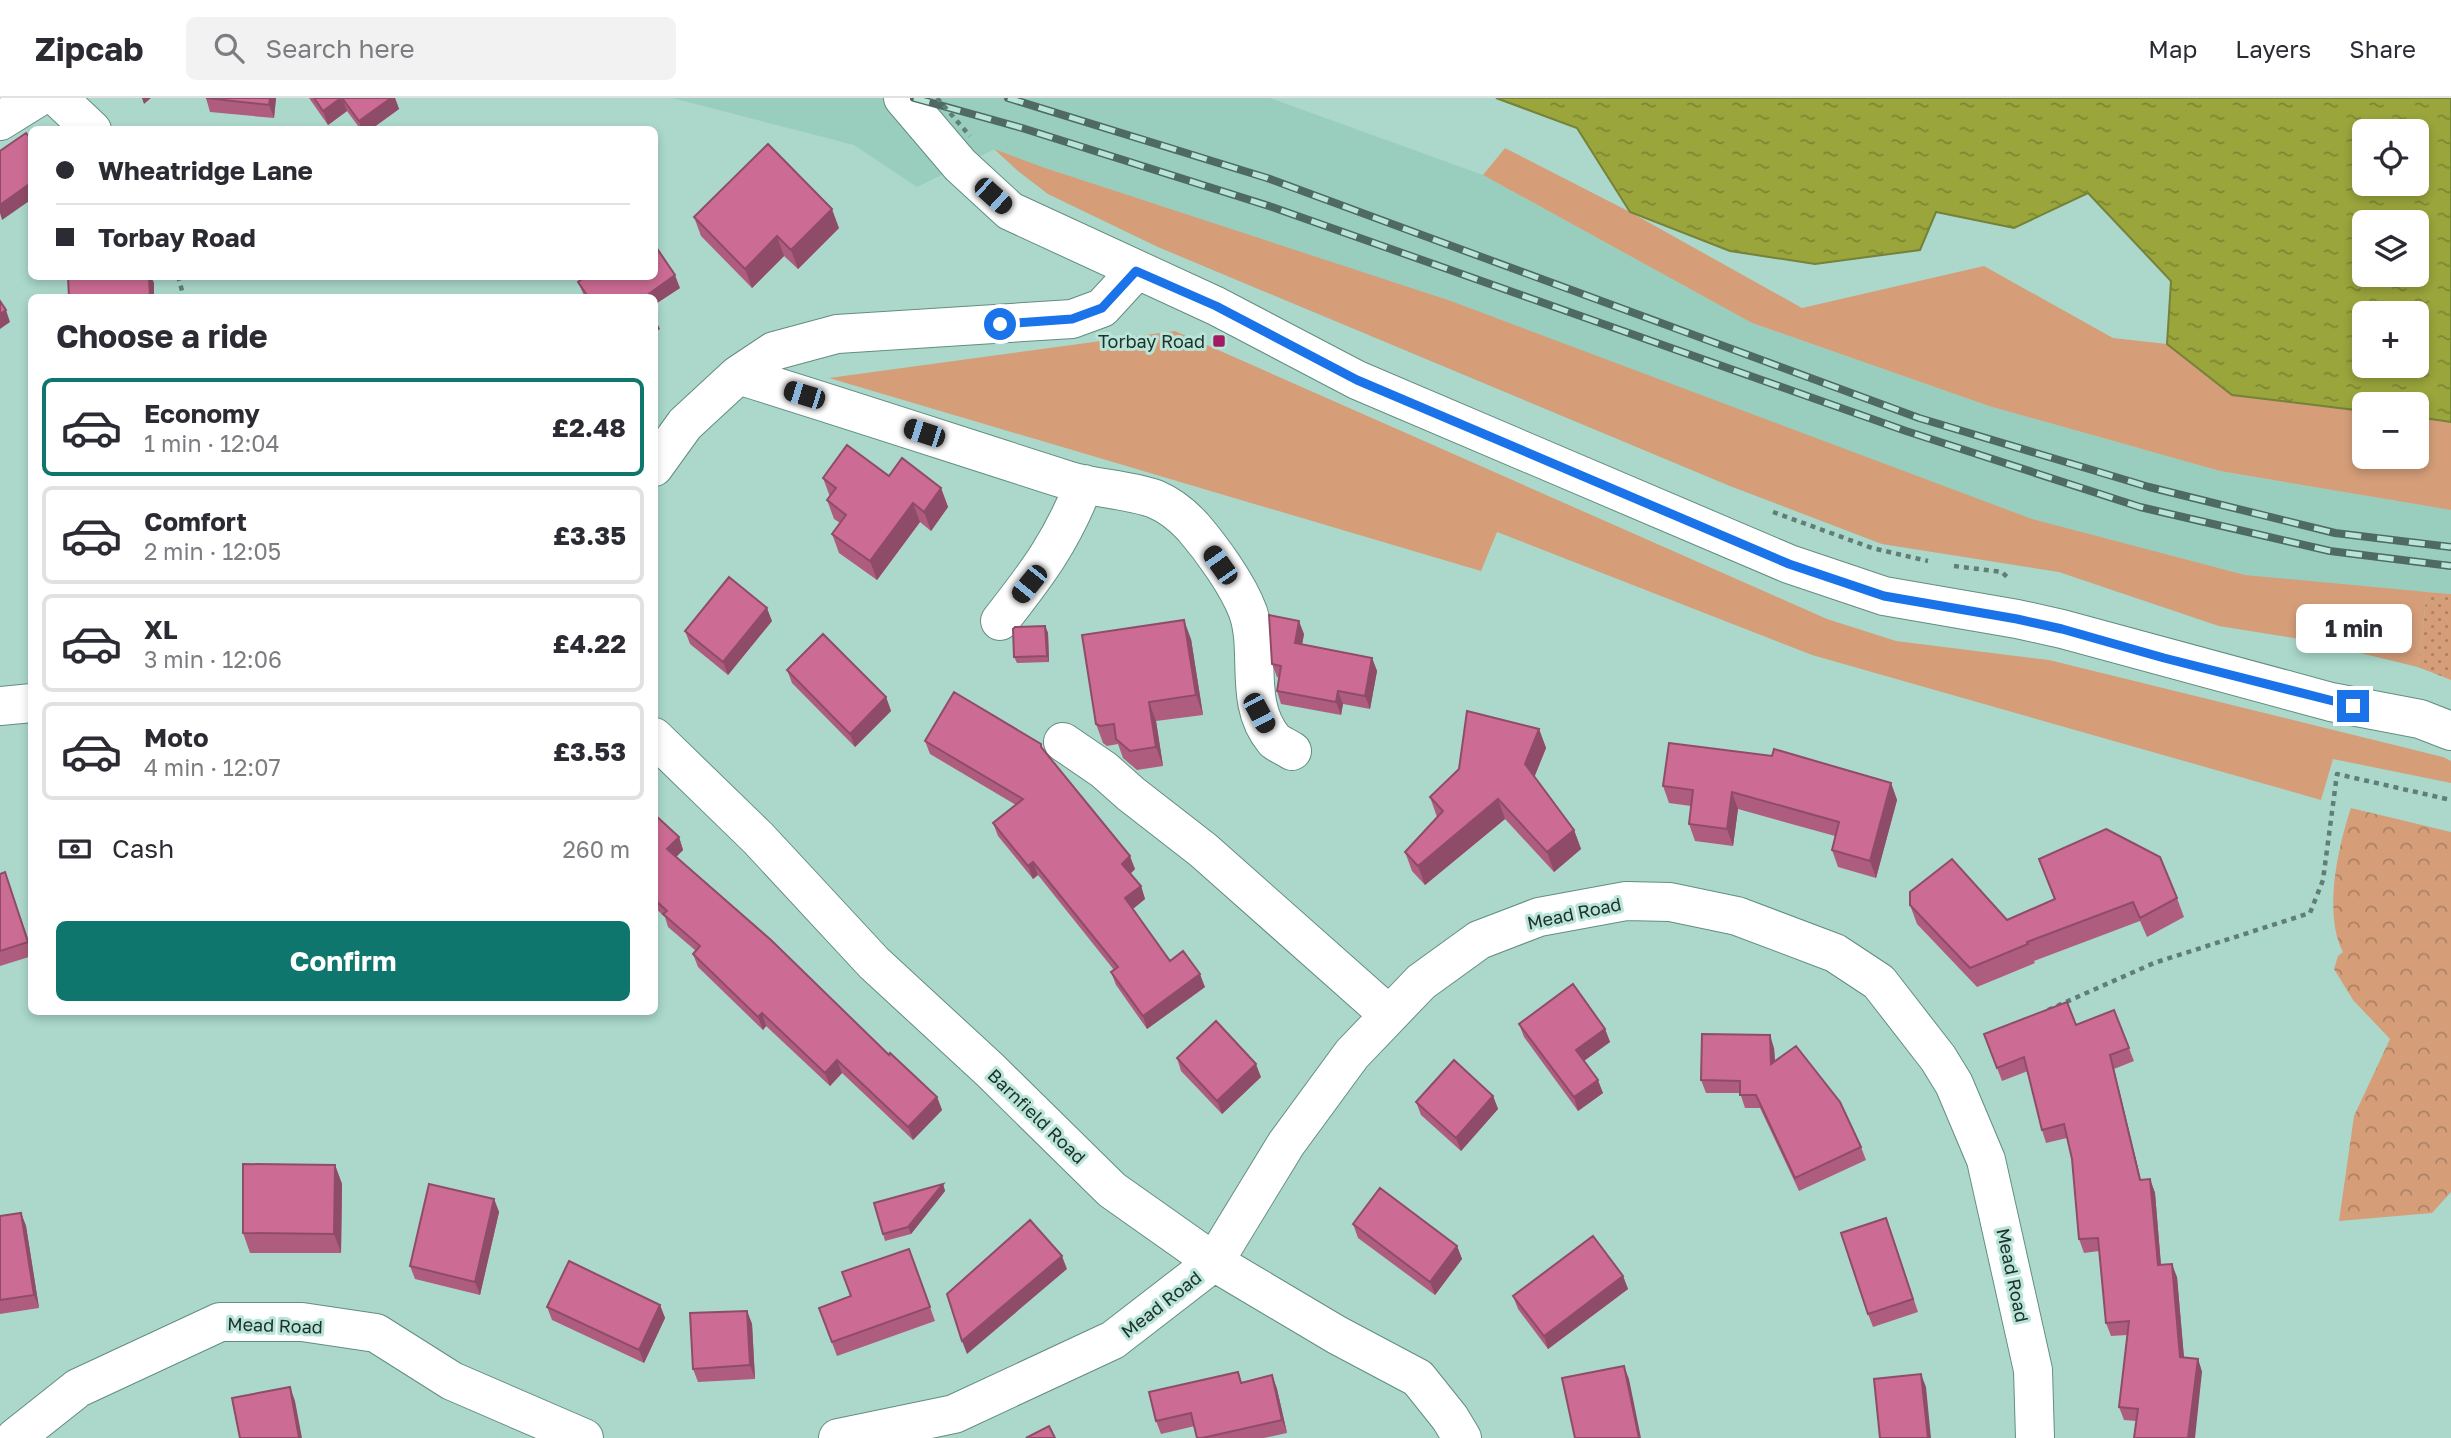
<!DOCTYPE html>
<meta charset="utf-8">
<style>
:root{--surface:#fff;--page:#f2f2f3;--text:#2b2b33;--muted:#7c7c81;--line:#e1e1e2;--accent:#0f766e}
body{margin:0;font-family:"Golos Text",sans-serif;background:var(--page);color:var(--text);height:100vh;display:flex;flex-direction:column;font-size:26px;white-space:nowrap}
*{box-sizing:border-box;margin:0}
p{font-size:23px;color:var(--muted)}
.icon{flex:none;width:38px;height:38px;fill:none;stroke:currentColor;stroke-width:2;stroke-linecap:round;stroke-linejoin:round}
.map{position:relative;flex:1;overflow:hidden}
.side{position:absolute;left:28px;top:196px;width:630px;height:721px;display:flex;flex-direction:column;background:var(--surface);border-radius:10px;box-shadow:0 4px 10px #0003}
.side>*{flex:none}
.top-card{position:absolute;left:28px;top:28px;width:630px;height:154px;border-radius:10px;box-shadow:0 4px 10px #0003;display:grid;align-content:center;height:154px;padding:0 28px;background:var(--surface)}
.tools{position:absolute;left:2352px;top:21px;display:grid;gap:14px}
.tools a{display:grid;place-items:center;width:77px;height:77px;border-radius:10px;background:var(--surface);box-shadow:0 4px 10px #0003;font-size:35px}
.end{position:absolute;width:32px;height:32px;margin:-16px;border:9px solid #1a73e8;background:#fff;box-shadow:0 0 0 4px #fff}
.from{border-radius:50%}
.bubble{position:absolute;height:49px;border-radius:10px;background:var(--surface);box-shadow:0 4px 10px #0003;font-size:23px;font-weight:700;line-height:49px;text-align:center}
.car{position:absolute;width:21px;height:42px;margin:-21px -10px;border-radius:9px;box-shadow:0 0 5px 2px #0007;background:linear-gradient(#222 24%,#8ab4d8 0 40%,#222 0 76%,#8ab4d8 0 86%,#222 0)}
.top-card b{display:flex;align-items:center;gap:24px;height:66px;font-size:26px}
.top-card b+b{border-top:2px solid var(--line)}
.top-card i{width:18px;height:18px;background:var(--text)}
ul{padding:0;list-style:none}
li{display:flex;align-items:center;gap:21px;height:98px;margin:0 14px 10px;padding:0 14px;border:4px solid var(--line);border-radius:10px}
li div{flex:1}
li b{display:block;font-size:26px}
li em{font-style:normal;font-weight:700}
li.active{border-color:var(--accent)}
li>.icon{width:63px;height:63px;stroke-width:1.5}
h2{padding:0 28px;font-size:32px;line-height:84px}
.pay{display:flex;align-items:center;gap:18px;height:77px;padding:0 28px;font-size:26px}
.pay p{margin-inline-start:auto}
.action{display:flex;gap:14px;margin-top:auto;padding:14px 28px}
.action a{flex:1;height:80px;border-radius:10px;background:var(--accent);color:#fff;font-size:28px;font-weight:700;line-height:80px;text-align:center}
header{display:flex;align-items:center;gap:42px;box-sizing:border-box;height:98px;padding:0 35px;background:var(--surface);border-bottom:2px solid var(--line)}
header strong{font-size:33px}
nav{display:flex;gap:38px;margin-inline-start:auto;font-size:24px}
.search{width:490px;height:63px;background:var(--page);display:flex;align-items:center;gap:18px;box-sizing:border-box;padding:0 24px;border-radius:10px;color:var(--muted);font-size:26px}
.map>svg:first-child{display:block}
.built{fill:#99cebe}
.grass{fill:#d59e79}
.forest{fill:url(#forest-crowns)}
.park{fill:url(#park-dots)}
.water{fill:url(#water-ripples);stroke:#758237;stroke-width:2;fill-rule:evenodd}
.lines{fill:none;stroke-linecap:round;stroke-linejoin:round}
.minor-casing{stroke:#638d81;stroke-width:40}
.major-casing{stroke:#638d81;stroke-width:40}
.path{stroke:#607e75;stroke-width:4.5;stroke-dasharray:5 5;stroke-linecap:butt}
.minor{stroke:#fff;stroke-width:38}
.major{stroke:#fff;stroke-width:38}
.rail-casing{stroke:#4f6a62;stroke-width:8}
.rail{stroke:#b8e5d8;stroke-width:5;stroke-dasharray:16;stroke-linecap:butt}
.path-bridge{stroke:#607e75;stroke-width:4.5;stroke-dasharray:5 5;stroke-linecap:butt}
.wall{fill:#af5d7f}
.shaded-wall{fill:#8f4c68}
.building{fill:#cc6c94;stroke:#8f4c68;stroke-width:2}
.route{stroke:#1a73e8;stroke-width:9}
.poi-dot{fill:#a31a63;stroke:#b8e5d8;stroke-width:2.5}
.labels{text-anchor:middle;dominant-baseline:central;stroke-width:6;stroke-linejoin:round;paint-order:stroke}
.poi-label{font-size:18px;fill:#20312c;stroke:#b8e5d8;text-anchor:end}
.street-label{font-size:18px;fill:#20312c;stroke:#b8e5d8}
</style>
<header>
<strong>Zipcab</strong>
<div class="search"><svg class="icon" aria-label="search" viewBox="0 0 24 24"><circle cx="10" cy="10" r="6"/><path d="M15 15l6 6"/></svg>Search here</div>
<nav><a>Map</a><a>Layers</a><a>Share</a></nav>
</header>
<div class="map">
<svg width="2451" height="1340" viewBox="0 0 2451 1340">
<defs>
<pattern id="forest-crowns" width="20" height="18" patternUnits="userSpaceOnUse" patternTransform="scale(1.75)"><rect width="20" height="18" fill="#d59e79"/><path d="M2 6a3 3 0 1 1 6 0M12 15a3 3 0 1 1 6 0" fill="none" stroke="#ac8163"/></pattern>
<pattern id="park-dots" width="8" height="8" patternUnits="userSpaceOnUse" patternTransform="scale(1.75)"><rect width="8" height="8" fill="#d59e79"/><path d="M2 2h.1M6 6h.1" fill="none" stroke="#ac8163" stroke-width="1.8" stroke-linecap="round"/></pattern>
<pattern id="water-ripples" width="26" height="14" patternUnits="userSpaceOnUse" patternTransform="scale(1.75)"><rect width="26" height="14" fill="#9aa53c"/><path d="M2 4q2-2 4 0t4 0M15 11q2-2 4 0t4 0" fill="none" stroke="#7d8733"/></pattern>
</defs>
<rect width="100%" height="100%" fill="#abd8cb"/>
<path class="built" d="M672,0h598l213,77 269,148 237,83 231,65 231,39v84l-24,-2 -9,75 -111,-27 -88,-14 -160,-54 -177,-28 -152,-58 -572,-239 -110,-53 -30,-23 -23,-22 -78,38 -63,-42z"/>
<path class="grass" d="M1505,50l125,64 172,96 182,-42 129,72 54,6 65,51 132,16v46h53v-40l34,5v88l-231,-39 -231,-65 -237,-83 -269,-148z
M994,51l48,18 409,134 581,218 213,56 182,17 -9,75 -111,-27 -88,-14 -160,-54 -177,-28 -152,-58 -572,-239 -110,-53 -30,-23z
M1175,233l652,288 69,22 153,19 394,97 8,4v22l-118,-24 -12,41 -509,-145 -315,-123 -16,39 -652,-193z"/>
<path class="forest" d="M2351,710l100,24v360l-19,21 -93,8 15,-105 36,-77 -37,-39 -19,-31 4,-13 5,-4c-20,-37 -5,-106 8,-144z"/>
<path class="park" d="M2427,494l24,2v86l-33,-13z"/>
<path class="water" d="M1496,0h955v324l-34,-5v-13h-53v7l-132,-16 -65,-51 4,-63 -83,-88 -74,35 -78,-16 -16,38 -105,14 -85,-13 -100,-39 -53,-84zM2364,33h53v53h-53zM2364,124h53v53h-53zM2364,215h53v53h-53z"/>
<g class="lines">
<g class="minor-casing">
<path id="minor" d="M58,0l34,32
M0,23l37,-23
M738,277c110,34 219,70 329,105 28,9 59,9 88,19 14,6 28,17 38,28 19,22 45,58 55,85 14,41 -5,91 26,128 4,4 12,7 18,11
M654,369l31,-43 53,-49 36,-24 63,-17 235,-15 30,-11 34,-37
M1000,523c37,-47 62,-80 84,-137
M0,608l32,-3
M654,639l104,101 116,125 116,107 122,120 102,72 123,73 81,43 32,40 12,20
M1063,644l41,28 27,24 72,56 186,165
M15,1340l63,-50 142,-66h82l74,11 76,48 132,57
M838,1340l116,-24 159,-74 101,-78 72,-118 66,-90 69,-72 58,-42 60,-23 87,-16 44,1 67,14 98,37 44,29 59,76 16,26 32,76 47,210 2,68"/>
</g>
<g class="major-casing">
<path id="major" d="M903,0l57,67 50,46 206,95 141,74 432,184 95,32 133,23 45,10 269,73 89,17 31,12"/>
</g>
<path class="path" d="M178,178l6,22
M1773,414l99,36 56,13
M1954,468l48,6 7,7
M2048,912l106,-47 156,-50 13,-33 14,-106 114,26"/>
<use href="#minor" class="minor"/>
<use href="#major" class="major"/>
<g class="rail-casing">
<path id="rail" d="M914,0l108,30 250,79 634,224 234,76 190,44 121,15
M1008,0l259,80 652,240 230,69 186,46 116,14"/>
</g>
<use href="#rail" class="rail"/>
<path class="path-bridge" d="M937,0l33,38"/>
</g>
<path class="wall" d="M206,0h70l-2,20 -64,-6z
M309,0h86l4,11 -29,21h-9l-14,-19 -19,14z
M694,119l145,11 -41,41 -14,-13 -32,32 -51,-52z
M578,184l102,6 -26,17v-7h-69z
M889,378l52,12 7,19 -17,24 -11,-9 -43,58 -38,-27 -7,-19 8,-11 -6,-4 -7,-19 3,-3 -7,-19z
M772,523l-44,54 -38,-31 -5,-13z
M1045,528l3,7 1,29 -32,1 -3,-6z
M1304,536l-2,10 70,14 5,13 -7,38 -27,-5 -2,11 -60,-11 -4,-13 2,-13 -2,-1 -5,-13z
M1191,541l12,76 -47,6 7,45 -26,4 -14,-12 -5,-14 -11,2 -4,-3 -7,-19z
M787,572l99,27 5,14 -36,36 -63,-64z
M1539,631l7,19 -12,29 40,53 7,19 -27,23 -49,-53 -80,66 -13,-14 -7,-19 32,-35 -7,-20z
M925,643l118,8 92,120 -5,5 11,12 4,13 -12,10 37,52 35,26 -58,42 -31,-44 -5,-13 3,-2 -76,-95 -5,4 -35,-43 -5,-13 23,-18 -86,-51z
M1891,685l6,17 -21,78 -38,-11 -6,-17 3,-14 -97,-27 -5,37 -38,-5 -6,-17 2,-18 -22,-3 -6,-17z
M654,716l25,23 4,13 -7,7 213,198 48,42 5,13 -29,30 -71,-67 -12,13 -64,-60 -3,4 -65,-63 -5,-13 3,-3 -28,-24 -3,-10 -11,-10z
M2039,761l138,39 7,19 -37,20 -7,-16 -106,40 1,2 -58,24 -60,-63 -7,-19 97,15 47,-21z
M5,774l27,78v6l-32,10v-92z
M2114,912l20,51 -20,8 27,111 9,-1 5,14 6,72 16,12 7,80 14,2 4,13 -66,49 -12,-1 -5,-13 8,-72 -16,1 -5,-13 -7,-72 -15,2 -5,-14 -7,-80 -5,-21 -21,5 -4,-13 -14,-59 -26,10 -18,-47 92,-9z
M1519,926l86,5 5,13 -26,19 19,32 -25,18 -54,-74z
M1774,950l1,13 86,86 5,13 -67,31 -39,-83h-15l-5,-15h-34l-5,-13z
M1177,960l84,19 -39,37 -41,-43z
M1493,998l5,13 -37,42 -40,-36 -5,-13z
M335,1067l7,19 -1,69h-91l-7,-20z
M943,1086l2,7 -34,43 -26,7 -2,-7z
M494,1101l5,13 -19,83 -65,-16 -5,-13z
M21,1115l5,13 13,82 -39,6v-98z
M1353,1126l104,22 5,13 -27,36 -77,-57z
M1891,1133l27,81 -45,15 -5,-13z
M909,1151l26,72 -98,35 -18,-48 32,-12z
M1623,1178l5,13 -80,60 -30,-40 -5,-13z
M660,1207l5,13 -21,45 -92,-43 -5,-13z
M747,1213l5,13 3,55 -57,3 -5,-13z
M1272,1277l5,14 10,44 -23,5h-67l-2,-12 -34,8 -5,-13 86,-39z"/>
<path class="shaded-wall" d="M142,0h9l-7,6z
M270,0h6l-2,20 -5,-13z
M341,0h1l5,13 -19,14 -5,-14z
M391,0h4l4,11 -29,21h-8l-3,-9z
M32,84v17l-30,21 -2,-7v-8z
M832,111l7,19 -41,41 -7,-19z
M777,138l7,20 -32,32 -7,-19z
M675,177l5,13 -26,17v-7h-12z
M149,178h2l3,7v15h-4z
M6,212l4,12 -10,7v-15z
M654,218l6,13 -6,4z
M941,390l7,19 -17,24 -7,-19z
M913,405l7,19 -43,58 -7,-19z
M767,510l5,13 -44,54 -5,-13z
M1184,522l7,19 12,76 -7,-20z
M1299,523l5,13 -4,22 -5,-13z
M1045,528l3,7 1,29 -2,-6z
M1372,560l5,13 -7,38 -5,-13z
M1338,593l5,13 -2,11 -5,-13z
M886,599l5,14 -36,36 -5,-13z
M1149,604l7,19 7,45 -7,-19z
M1539,631l7,19 -14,35 -7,-19z
M1891,685l6,17 -21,78 -6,-17z
M1732,694l6,17 -5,37 -6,-17z
M1498,701l7,20 -80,66 -7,-19z
M1574,732l7,19 -27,23 -7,-20z
M679,739l4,13 -12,12 -4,-13z
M1130,758l5,13 -8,8 -5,-13z
M1033,764l5,13 -5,4 -5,-13z
M1141,788l4,13 -15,12 -5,-13z
M1200,876l5,13 -58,42 -4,-13z
M762,915l4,13 -3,4 -5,-13z
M1605,931l5,13 -29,21 -5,-13z
M1770,937l4,13 2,29 -5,-13z
M2110,957l4,14 30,125 -4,-14z
M837,962l5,13 -12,13 -5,-13z
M1256,966l5,13 -39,37 -5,-13z
M1598,982l5,13 -25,18 -4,-14z
M1493,998l5,13 -37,42 -5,-13z
M937,999l5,13 -29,30 -5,-13z
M335,1067l7,19 -1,69 -7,-19z
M2150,1081l5,14 7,85 -4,-13z
M943,1086l2,7 -34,43 -3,-7z
M494,1101l5,13 -19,83 -5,-13z
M21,1115l5,13 13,82 -5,-13z
M1457,1148l5,13 -27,36 -5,-13z
M1062,1158l5,13 -100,85 -5,-13z
M2172,1166l5,13 8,93 -5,-13z
M1623,1178l5,13 -80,60 -4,-13z
M660,1207l5,13 -21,45 -5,-13z
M747,1213l5,13 3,55 -5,-14z
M2198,1261l4,13 -7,66h-7z
M1624,1268l5,13 12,59h-2z
M1921,1276l5,13 5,51h-3z
M1272,1277l5,14 10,44 -5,-13z
M290,1289l5,14 7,37h-3z"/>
<path class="building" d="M206,0h64l-1,7z
M314,0h27l-18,13z
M342,0h49l-32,23z
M26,35l6,8v41l-32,23v-54z
M768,46l64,65 -41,41 -14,-14 -32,33 -51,-52z
M654,146l21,31 -32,23h-54l-11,-16 8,-6h68z
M68,178h81l1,22h-81z
M0,203l6,9 -6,4z
M847,347l42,31 13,-18 39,30 -17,24 -11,-9 -43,58 -38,-27 14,-19 -19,-15 9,-12 -13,-10z
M729,479l38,31 -44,54 -38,-31z
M1269,517l30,6 -4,22 77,15 -7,38 -27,-5 -2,11 -59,-11 4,-25 -9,-2z
M1184,522l12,75 -47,7 7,45 -26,4 -14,-12 -2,-15 -14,2 -4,-2 -14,-89z
M1045,528l2,30 -33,1 -1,-28 2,-2z
M823,536l63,63 -36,37 -63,-64z
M954,594l87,52v3l89,109 -8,8 19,22 -16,12 45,63 13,-10 17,23 -57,42 -32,-44 7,-5 -85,-105 -5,4 -35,-43 30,-24 -98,-58z
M1467,613l72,18 -14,35 49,66 -27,22 -49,-53 -80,67 -13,-14 38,-41 -13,-14 29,-28z
M1669,645l103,13 2,-7 117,34 -21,78 -38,-11 7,-28 -107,-30 -5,37 -38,-5 4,-34 -30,-4z
M654,716l25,23 -12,12 104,91 118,115 1,-2 47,44 -29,30 -71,-67 -12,13 -63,-60 -4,4 -65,-63 7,-8 -37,-32 4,-3 -13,-12z
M2106,731l54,28 17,41 -37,20 -7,-16 -106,40 1,2 -58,24 -60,-63v-13l42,-33 55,61 48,-21 -16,-40z
M5,774l23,70 -28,9v-77z
M1573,886l32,45 -29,21 22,30 -24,17 -55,-73z
M2067,904l9,23 38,-15 15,38 -19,7 30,125 10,-1 8,86 14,-1 8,93 18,2 -10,79h-54l4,-29 -19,-2 10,-86 -23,2 -8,-85 -19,1 -7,-80 -8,-35 -22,6 -18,-73 -27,11 -13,-34z
M1216,923l40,43 -39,37 -40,-43z
M1702,936l68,1 1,29 25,-18 44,56 21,45 -66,31 -39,-83h-16v-14l-39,-1z
M1454,962l39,36 -37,42 -40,-36z
M243,1066l92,1 -1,69 -91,-1z
M429,1086l65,15 -19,83 -65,-16z
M943,1086l-35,43 -25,7 -9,-31z
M1380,1090l77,58 -27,36 -77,-58z
M21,1115l13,82 -34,5v-84z
M1886,1120l27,81 -45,15 -27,-81z
M1030,1122l32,36 -100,85 -15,-47z
M1593,1138l30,40 -79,60 -31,-40z
M909,1151l21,58 -98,35 -13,-34 32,-12 -9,-24z
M569,1163l91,44 -21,45 -92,-43z
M747,1213l3,54 -57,4 -3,-56z
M1624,1268l15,72h-64l-13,-60z
M1238,1274l3,11 31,-8 10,45 -80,18h-5l-6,-25 -35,8 -7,-29z
M1921,1276l7,64h-48l-6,-59z
M290,1289l9,51h-59l-8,-40z
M1049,1328l6,12h-29z"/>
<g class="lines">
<path class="route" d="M1000,226l72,-5 30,-11 34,-37 80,35 141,74 432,184 95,32 133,23 45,10 102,29 189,48"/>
</g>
<rect class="poi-dot" x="1212" y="236" width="14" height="14" rx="3.5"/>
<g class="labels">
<g class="poi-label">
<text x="1205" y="243">Torbay Road</text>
</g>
<g class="street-label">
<text transform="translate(1574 815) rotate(-12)">Mead Road</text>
<text transform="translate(1037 1018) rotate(44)">Barnfield Road</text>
<text transform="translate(2013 1177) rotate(78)">Mead Road</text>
<text transform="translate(1161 1206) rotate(-38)">Mead Road</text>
<text transform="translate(275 1227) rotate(2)">Mead Road</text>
</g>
</g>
</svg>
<div class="tools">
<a><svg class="icon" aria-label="locate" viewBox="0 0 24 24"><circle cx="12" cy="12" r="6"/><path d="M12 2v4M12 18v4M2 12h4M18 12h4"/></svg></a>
<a><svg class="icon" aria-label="layers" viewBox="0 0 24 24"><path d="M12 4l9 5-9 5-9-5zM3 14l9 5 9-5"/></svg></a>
<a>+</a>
<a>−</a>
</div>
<i class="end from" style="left:1000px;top:226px"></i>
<i class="end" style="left:2353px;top:608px"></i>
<div class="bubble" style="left:2296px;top:506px;width:116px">1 min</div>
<i class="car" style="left:993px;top:98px;rotate:132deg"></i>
<i class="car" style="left:804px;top:297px;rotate:287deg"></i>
<i class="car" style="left:924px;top:335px;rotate:288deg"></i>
<i class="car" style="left:1220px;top:467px;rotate:325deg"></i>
<i class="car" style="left:1029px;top:486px;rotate:219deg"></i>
<i class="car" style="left:1259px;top:615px;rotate:152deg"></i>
<div class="top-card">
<b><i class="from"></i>Wheatridge Lane</b>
<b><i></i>Torbay Road</b>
</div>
<section class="side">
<h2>Choose a ride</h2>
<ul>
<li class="active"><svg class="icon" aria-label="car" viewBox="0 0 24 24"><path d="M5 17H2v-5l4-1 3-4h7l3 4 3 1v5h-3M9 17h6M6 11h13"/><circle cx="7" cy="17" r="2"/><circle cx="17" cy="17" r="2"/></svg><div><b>Economy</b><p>1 min · 12:04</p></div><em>£2.48</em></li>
<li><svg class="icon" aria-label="car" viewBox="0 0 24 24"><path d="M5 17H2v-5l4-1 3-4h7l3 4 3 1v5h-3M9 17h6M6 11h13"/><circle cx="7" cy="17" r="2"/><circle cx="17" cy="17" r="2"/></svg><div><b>Comfort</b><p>2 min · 12:05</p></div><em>£3.35</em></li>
<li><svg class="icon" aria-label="car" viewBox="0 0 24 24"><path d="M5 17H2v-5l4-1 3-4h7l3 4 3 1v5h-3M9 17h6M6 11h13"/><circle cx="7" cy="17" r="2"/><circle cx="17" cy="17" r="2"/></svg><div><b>XL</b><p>3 min · 12:06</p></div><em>£4.22</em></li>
<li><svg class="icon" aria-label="car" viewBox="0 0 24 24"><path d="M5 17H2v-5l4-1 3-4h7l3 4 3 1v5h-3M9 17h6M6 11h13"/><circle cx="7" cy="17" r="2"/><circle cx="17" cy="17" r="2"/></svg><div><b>Moto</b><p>4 min · 12:07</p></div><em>£3.53</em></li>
</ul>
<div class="pay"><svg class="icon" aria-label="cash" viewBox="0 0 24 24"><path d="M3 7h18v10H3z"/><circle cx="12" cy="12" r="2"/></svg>Cash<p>260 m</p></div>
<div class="action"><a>Confirm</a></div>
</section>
</div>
